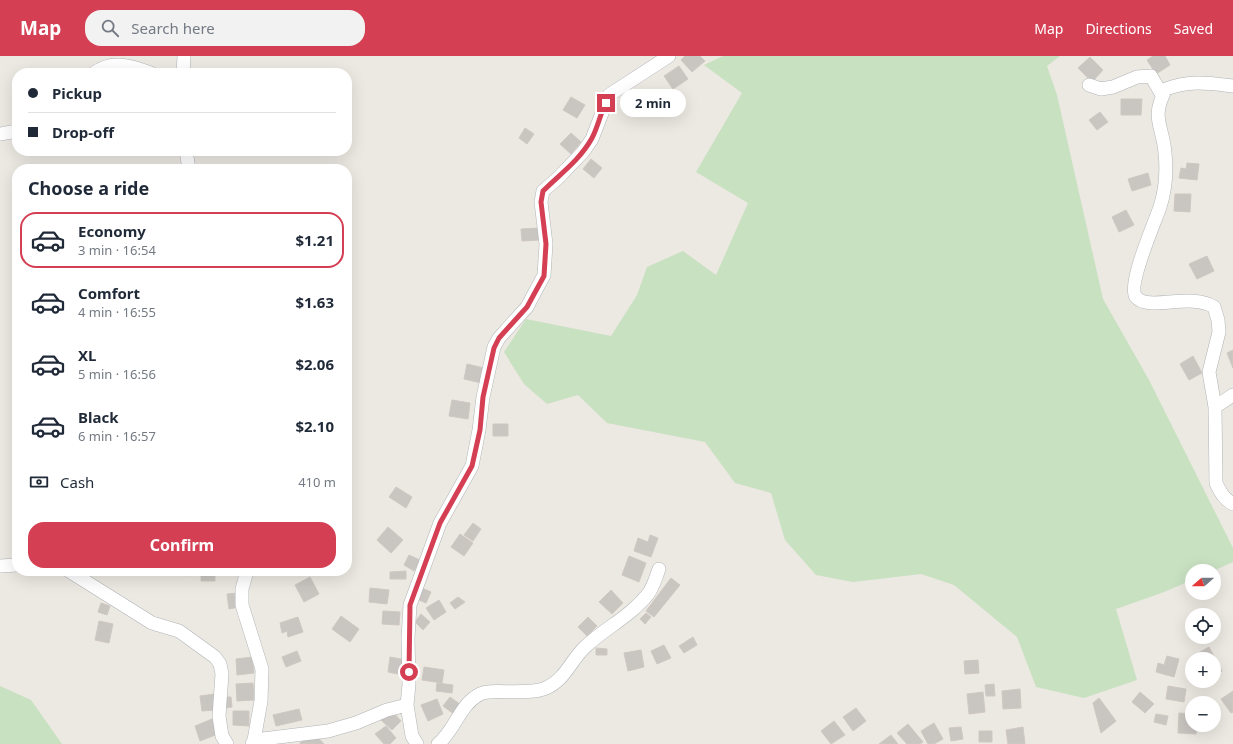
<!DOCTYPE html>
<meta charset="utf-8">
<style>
:root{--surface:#fff;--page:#f2f2f3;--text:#1f2937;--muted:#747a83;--line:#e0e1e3;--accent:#d53f54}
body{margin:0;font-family:"Noto Sans",sans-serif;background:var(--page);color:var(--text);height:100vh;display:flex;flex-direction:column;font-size:15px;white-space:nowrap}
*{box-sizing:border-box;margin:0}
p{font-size:13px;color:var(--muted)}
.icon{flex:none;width:22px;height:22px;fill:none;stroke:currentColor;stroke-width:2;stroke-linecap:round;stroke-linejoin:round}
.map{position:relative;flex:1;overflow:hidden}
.drawer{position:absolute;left:12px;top:108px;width:340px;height:412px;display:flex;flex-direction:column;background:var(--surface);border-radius:16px;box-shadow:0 4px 16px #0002}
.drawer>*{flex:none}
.top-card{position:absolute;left:12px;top:12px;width:340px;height:88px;border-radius:16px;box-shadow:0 4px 16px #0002;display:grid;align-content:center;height:88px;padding:0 16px;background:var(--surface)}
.needle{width:26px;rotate:250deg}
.controls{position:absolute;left:1185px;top:508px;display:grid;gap:8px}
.controls a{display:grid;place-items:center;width:36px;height:36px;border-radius:50%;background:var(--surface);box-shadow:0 4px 16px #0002;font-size:20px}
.end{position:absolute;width:18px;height:18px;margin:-9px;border:5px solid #d53f54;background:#fff;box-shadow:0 0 0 2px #fff}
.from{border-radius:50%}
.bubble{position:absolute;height:28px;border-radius:14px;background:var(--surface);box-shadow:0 4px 16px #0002;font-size:13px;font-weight:700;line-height:28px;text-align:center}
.top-card b{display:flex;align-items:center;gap:14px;height:38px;font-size:15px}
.top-card b+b{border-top:1px solid var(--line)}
.top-card i{width:10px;height:10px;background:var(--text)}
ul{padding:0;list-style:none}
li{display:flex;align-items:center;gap:12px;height:56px;margin:0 8px 6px;padding:0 8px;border:2px solid transparent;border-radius:16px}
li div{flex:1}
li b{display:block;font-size:15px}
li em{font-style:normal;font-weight:700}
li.active{border-color:var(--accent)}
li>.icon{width:36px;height:36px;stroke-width:1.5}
h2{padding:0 16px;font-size:18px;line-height:48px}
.pay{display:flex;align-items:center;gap:10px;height:44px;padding:0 16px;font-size:15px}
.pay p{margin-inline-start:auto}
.action{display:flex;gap:8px;margin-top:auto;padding:8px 16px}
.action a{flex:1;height:46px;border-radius:16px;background:var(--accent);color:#fff;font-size:16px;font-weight:700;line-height:46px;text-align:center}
header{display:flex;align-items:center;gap:24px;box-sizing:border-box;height:56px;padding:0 20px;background:var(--accent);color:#fff}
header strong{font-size:19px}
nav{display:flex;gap:22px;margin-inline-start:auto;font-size:14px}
.search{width:280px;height:36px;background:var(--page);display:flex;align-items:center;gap:10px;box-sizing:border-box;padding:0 14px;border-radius:16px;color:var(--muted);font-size:15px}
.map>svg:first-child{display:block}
.green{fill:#c8e1c1}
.building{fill:#c9c5c1;stroke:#d0c8c2}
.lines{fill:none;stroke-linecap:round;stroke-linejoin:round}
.minor-casing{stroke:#b0b4b6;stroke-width:14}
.minor{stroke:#fff;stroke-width:13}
.route{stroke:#d53f54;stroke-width:5}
</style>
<header>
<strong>Map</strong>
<div class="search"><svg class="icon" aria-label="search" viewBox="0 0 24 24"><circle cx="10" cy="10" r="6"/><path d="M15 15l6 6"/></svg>Search here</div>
<nav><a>Map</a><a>Directions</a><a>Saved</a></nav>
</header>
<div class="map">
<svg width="1233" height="688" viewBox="0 0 1233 688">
<rect width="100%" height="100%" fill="#ece8e2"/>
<path class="green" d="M723,0h337l-13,10 10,29 46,204 46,81 84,168v14l-20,9h-21v9l-28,12 -48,17 21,71 -53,18 -48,-11 -19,-50 -63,-52 -33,-11 -68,8 -37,-7 -31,-35 -14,-47 -36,-10 -30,-41 -98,-19 -29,-28 -31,9 -23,-20 -20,-32 22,-33 85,17 26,-41 10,-28 36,-16 33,24 32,-72 -52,-31 46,-79 -38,-28z
M0,630l31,14 31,44h-62z"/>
<path class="building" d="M685,0h15l5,5 -13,11 -11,-12z
M1153,0h12l5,9 -14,9 -9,-14z
M1090,1l13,13 -11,12 -14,-14z
M679,10l9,13 -15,10 -9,-13z
M650,33l9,11 -12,10 -9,-12z
M571,41l14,8 -8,13 -14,-8z
M1121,43h21l-1,16h-20z
M1100,56l8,10 -11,8 -8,-10z
M525,72l9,6 -7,10 -8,-6z
M571,77l10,9 -10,12 -11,-10z
M591,103l11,9 -8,10 -11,-9z
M1187,107l12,1 -2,16 -18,-2 2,-10 5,1z
M1148,117l3,12 -19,6 -4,-12z
M1175,138h16l-1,18 -16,-1z
M1126,154l8,15 -15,7 -7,-15z
M539,172l1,12 -18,1 -1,-12z
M1207,200l7,15 -17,8 -8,-15z
M1233,294v18l-6,-15z
M1193,300l9,17 -13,7 -9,-16z
M467,308l17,4 -3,15 -17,-4z
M452,344l18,3 -2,16 -19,-3z
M493,368h15v12h-15z
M396,431l16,10 -6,11 -17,-11z
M473,467l8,6 -8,12 -9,-6z
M388,471l15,13 -12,13 -14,-13z
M460,478l13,9 -9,13 -13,-9z
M650,479l8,3 -7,19 -17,-6 4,-13 10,4z
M409,499l11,5 -6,11 -10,-6z
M629,500l17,7 -7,19 -17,-7z
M179,515h12l-3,5z
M201,515h14v10h-14z
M406,515v8h-16v-7z
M310,521l9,17 -15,8 -9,-17z
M671,522l9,7 -26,32 -8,-6z
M370,532l19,2 -2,14 -18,-2z
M422,532l9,4 -5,11 -9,-4z
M611,534l12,13 -11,11 -13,-12z
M237,537l2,14 -10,2 -2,-15z
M458,541l7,5 -10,7 -5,-6z
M439,544l7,12 -12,8 -8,-12z
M101,547l9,3 -3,9 -9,-3z
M383,555l17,1 -1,13 -17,-1z
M646,557l5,4 -6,7 -5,-5z
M421,558l9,8 -7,8 -8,-8z
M341,560l18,13 -9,13 -18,-13z
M298,561l5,15 -15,5 -1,-6 -5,2 -2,-10z
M588,561l9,9 -10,10 -9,-9z
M99,565l14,3 -4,19 -14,-3z
M693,581l4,8 -13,8 -5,-7z
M664,589l7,13 -14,6 -6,-13z
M1209,591l13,24 -8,4v-16h-17l-2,-4z
M596,592l11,1v6h-11z
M641,594l3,17 -16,4 -4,-18z
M297,595l4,10 -15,6 -4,-10z
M1167,600l12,3 -5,18 -18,-5 2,-9 6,2z
M252,601l2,16 -17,2 -1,-16z
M390,601l16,3 -3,15 -15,-3z
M978,604l1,13 -14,1 -1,-13z
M424,611l20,3 -2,13 -20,-3z
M253,627l1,17 -17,1 -1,-17z
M437,627l16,2 -1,8 -16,-2z
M994,628l1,12h-9l-1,-11z
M1168,630l18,3 -2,13 -18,-3z
M1020,633l1,19 -18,1 -1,-18z
M1233,635v21l-2,1 -10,-14z
M983,636l2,20 -16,2 -2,-20z
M1140,636l14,12 -9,9 -13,-11z
M215,638l1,16 -14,1 -2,-15z
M223,641h8l1,10 -8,1z
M450,641l11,8 -7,9 -11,-8z
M1099,642l17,23 -15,12 -8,-30z
M437,643l6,15 -15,7 -7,-16z
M856,652l10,13 -13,10 -10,-14z
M299,653l3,11 -26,6 -3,-11z
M391,654l10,11 -9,9 -11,-10z
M233,655h16v15l-16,-1z
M1179,657l13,1v11h5l-1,9 -18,-1z
M1156,658l12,2 -2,9 -12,-3z
M212,663l6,15 -18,7 -5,-15z
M834,665l11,14 -14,9 -10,-13z
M934,667l9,16 -9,5h-6l-7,-13z
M908,668l15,18 -3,2h-13l-10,-11z
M386,670l10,12 -6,6h-6l-9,-10z
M961,671l2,12 -12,2 -2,-13z
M1023,671l2,17h-17l-2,-14z
M979,675h13v11h-13z
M313,676l11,12h-24v-1z
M891,679l7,9h-19z"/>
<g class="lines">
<g class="minor-casing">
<path id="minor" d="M94,17c18,-14 38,-7 57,0
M183,17l1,-17
M1089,29l12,4 12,-2 24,-10 14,-1 11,19
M1233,30c-25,-3 -43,-6 -67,3 -16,30 -3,36 -1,64 2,18 0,38 -5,54 -5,15 -33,78 -24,90 12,15 55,-5 78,10l4,13 1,12 -10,40 6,35 1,76c4,9 8,16 17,21
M0,78l17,-3
M186,95l3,18
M1215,351l18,-12
M0,510l17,-1
M69,515l83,52 27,8 36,26 5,7 2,10 -3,42 3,20 5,8
M247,515l-5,18v16l20,64 -1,32 -7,39 -2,4
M254,684l74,-9 28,-8 31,-13 20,-5
M417,688l-5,-8 -5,-31 2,-21 -1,-46 2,-33 30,-82 32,-57 7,-36 4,-33 11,-50 5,-9 28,-31 17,-32 2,-31 -5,-42 2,-11 15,-13 25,-26 9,-13 17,-44 60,-39
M438,688c18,-15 21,-39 42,-50 11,-6 47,2 66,-6 19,-8 25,-28 39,-41 20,-19 46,-31 63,-53 5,-6 8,-17 11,-25"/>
</g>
<use href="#minor" class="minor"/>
</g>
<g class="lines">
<path class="route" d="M409,616l1,-67 30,-82 32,-57 8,-36 3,-33 11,-49 5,-10 28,-31 17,-31 2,-32 -5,-42 2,-11c17,-17 37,-31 49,-53 6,-11 8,-24 14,-35"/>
</g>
</svg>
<div class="controls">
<a><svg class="needle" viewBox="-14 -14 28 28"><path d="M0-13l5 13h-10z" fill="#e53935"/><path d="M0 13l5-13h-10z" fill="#747a83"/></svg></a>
<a><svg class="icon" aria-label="locate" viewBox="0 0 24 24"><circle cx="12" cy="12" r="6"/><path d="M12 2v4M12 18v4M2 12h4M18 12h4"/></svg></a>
<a>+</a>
<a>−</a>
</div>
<i class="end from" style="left:409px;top:616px"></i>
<i class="end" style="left:606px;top:47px"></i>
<div class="bubble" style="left:620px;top:33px;width:66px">2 min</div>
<div class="top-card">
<b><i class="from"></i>Pickup</b>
<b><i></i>Drop-off</b>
</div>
<section class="drawer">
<h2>Choose a ride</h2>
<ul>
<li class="active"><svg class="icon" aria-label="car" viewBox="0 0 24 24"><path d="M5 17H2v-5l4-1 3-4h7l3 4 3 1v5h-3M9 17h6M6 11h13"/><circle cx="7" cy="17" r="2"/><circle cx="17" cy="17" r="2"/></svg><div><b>Economy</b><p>3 min · 16:54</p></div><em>$1.21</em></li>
<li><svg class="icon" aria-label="car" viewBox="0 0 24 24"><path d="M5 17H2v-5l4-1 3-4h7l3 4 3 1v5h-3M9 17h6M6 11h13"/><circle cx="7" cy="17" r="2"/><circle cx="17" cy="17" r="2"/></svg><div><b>Comfort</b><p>4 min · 16:55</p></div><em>$1.63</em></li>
<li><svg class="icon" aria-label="car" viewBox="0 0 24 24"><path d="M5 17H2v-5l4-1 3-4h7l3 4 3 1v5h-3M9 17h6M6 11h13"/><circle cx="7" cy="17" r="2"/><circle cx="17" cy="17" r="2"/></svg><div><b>XL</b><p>5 min · 16:56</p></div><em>$2.06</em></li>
<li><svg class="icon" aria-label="car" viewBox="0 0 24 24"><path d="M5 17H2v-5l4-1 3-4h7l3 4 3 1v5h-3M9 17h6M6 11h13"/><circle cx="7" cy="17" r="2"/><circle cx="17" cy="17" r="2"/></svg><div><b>Black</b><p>6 min · 16:57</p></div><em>$2.10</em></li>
</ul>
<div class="pay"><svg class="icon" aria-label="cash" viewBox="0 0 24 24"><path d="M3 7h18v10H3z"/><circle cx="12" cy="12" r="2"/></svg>Cash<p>410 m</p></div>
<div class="action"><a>Confirm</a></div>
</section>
</div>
